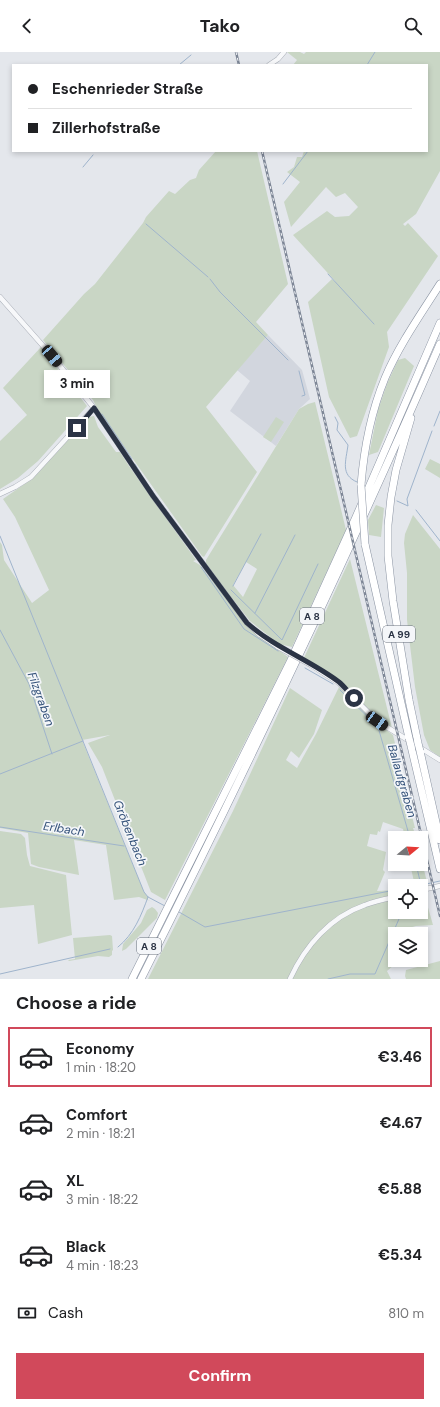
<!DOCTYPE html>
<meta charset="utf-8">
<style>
:root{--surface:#fff;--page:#f6f6f6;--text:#202124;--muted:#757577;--line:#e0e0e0;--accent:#d1495b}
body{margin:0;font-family:"DM Sans",sans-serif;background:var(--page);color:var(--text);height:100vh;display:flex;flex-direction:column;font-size:15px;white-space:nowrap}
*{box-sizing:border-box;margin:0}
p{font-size:13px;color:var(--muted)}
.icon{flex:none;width:22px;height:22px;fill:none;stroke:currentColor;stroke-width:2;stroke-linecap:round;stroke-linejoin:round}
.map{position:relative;height:927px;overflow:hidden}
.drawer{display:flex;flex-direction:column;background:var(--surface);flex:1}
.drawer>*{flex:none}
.guide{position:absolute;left:12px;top:12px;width:416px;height:88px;border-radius:0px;box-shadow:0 2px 6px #0003;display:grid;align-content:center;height:88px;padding:0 16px;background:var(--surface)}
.needle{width:26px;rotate:72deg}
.fabs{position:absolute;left:388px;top:779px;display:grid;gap:8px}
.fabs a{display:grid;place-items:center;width:40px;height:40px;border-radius:0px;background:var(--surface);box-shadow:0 2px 6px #0003;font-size:20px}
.end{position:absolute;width:18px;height:18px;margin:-9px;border:5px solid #2b3445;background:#fff;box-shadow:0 0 0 2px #fff}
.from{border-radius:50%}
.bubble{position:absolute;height:28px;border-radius:0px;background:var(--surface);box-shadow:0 2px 6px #0003;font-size:13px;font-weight:700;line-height:28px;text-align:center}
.car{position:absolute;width:12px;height:24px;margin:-12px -6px;border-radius:5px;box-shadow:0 0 3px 1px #0007;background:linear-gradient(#222 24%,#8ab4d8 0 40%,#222 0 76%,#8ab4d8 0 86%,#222 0)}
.guide b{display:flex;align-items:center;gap:14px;height:38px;font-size:15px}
.guide b+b{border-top:1px solid var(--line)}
.guide i{width:10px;height:10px;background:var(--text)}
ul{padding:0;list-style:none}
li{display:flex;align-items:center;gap:12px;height:60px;margin:0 8px 6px;padding:0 8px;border:2px solid transparent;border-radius:0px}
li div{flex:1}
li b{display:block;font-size:15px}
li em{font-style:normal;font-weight:700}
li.current{border-color:var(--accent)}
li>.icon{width:36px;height:36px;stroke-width:1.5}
h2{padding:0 16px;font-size:18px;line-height:48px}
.pay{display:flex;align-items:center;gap:10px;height:44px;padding:0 16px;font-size:15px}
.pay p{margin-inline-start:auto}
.cta{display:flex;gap:8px;margin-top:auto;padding:8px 16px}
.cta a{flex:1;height:46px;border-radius:0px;background:var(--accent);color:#fff;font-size:16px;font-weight:700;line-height:46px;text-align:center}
header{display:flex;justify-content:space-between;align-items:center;height:52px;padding:0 16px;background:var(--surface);font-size:18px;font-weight:700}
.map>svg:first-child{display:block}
.built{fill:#d2d6de}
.green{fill:#c9d6c5;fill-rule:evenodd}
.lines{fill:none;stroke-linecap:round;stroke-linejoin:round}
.stream{stroke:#9fb4cc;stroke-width:1}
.tertiary-casing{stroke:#a9aeb7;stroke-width:5.5}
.motorway-casing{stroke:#8b94a3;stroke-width:8}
.tertiary{stroke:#f7f8fa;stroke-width:4.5}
.motorway{stroke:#fff;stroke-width:7}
.rail-casing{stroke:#7d8696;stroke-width:2.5}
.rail{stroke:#f4f6f9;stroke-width:1;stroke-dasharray:3;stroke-linecap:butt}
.tertiary-bridge-casing{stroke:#a9aeb7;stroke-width:5.5;stroke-linecap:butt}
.motorway-bridge-casing{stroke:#8b94a3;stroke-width:8;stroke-linecap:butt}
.tertiary-bridge{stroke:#f7f8fa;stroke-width:4.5}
.motorway-bridge{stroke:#fff;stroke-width:7}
.route{stroke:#2b3445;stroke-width:5}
.labels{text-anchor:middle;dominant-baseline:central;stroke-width:3.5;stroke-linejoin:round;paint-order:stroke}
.shield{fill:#f4f6f9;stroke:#676e7b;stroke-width:1}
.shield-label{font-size:10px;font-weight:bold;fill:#2b3445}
.water-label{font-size:12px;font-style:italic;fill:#34527a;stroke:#f4f6f9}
</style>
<header><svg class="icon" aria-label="back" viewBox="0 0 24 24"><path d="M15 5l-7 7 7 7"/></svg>Tako<svg class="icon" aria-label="search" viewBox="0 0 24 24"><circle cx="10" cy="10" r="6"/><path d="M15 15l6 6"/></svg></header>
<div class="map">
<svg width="440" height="927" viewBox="0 0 440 927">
<rect width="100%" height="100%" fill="#e4e7ec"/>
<path class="built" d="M268,283l34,35 8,29 -11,10 -23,37 -46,-35 20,-30 -13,-11z"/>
<path class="green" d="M287,0h13l4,2 2,-2h134v119l-24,43 -13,10 2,2 3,-3 30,33 -51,76 2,15 -32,89 -7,2 -21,-41 -21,-95 24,-23 4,3 -43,-47 34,-24 8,6 14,-1 9,-9 -13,-14 -9,4 -10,-10 -35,40 -7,-25 16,-20 -13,-10 7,-5 3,-10h5l2,-6h123v-86h-134l4,-5z
M216,99h41l31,133 -32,38 12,13 -62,72 51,65 -53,85 -2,-1 -104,-146 -5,-10 -50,-60 41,-46 11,-10 48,-61 3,-6 23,-26 6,3 15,-14 6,-2 3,-8z
M41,295l46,59 -49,55 -20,17 -18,11v-48l27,-26 -24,-27z
M405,306l9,8 -36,86 -9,3 9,-45 9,-26 11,-24z
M315,350l31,128 -54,117 -13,-3 -29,-23 -44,-56v-5l93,-151 9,-5zM246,510l11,7 -14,28 -10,-12z
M94,364l4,11 18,25h4l9,14 67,94 -3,1 7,4 50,64 38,28 -123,243 -14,-8 -49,-125 -14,-24 22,-8 -28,5 62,152 4,5v3l5,2 -14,-5 -25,3 -8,-55 -32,-5 5,35 -40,-8 -8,-3 -3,-31 -28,-5v-286l2,3 2,15 28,43 17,-13 -34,-73 -12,-18 30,-21 56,-61z
M276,365l8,5 -13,20 -8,-5z
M430,407l10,5v14l-15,-9z
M376,453l8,3 -3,29 -12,-2 -1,-15z
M413,463l27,34v208l-10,-7 -6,-15 -9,-48 -8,-67v-47l-3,-30 1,-9z
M350,507l42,169 -14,-11 -39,-34 -36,-23z
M339,635l33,32 21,16 5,21 -1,1 1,4h1l7,30 -1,1 1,4h1l8,32h-2l1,3h1l2,7h-12l-2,-9 -20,-7 -3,10 -2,-1 -1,4 -7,-1 -3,12 19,6 -3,18 2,2 -8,19 18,-1v22h26v-22h2l10,35 -17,1 -26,7 5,11v16h5l-13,11 4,8h-243l85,-168 57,-123 32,22 -8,24 -15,24 -8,-7 -5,9 11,8 19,-34z
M0,779l21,3 4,4 2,17 3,11 36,9 6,60 -34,9 -4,-39 -34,3z
M421,803l2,7 -2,1 1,3h1l5,20 -7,1v-1h-6l-5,-22h11z
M152,855l3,2 3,4 -1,5 -31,31 -4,2 1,-7 18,-21 6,-13z
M110,883l2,1 1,14 -1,1v4l-3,2 -11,-1 -29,5 -1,-1 7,-1 -2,-21z
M440,909v18h-34l-1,-3 1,-6z"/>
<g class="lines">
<path class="stream" d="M179,13l12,-10
M367,13l8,-13
M83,115l10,-12
M283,132l25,-33
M146,172l62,53
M328,222l46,50
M210,227l10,13 68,68
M299,319l6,24 -3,1
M102,362l30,45
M335,365l3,6 -1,7 11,15c-2,16 -8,30 9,37
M434,374l6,-15
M135,412l6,10
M148,433l24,33
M397,449l11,5 -1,-7 25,-68
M416,458l24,31
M0,484l144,356 4,5 17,9
M201,515l43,62 34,22
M233,534l28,-52
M231,538l51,50 36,-76
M255,561l40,-78
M0,578l29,54 23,70
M305,616l28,16
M340,638l36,35
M378,675l32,111
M0,722l83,-33
M0,775l124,19
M416,812l5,21
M417,834l23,-5
M179,860l26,15 190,-37
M118,895c16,-13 23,-31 30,-50
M0,922l110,-25
M328,927l22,-5h25l27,-62"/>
<g class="tertiary-casing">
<path id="tertiary" d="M269,13l9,-6 6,-7
M0,245l52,59 42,52 59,88 94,127 13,12 18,12
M0,442l15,-7 16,-10 63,-69
M311,613l28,18 38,38 34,21
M419,695l21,13
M421,838l19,-4
M290,927c15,-33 40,-62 75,-74 10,-4 20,-6 30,-8"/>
</g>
<g class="motorway-casing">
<path id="motorway" d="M411,366l-15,52 -5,27 -3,28v31l5,45 16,99 9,43
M361,433c3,-37 10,-73 24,-107 14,-33 36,-64 55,-94
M365,492l44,194
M411,694l29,123
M420,699l20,89
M132,927l159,-319 65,-143 84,-194
M141,927c105,-209 206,-420 299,-635"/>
</g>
<use href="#tertiary" class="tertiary"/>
<use href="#motorway" class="motorway"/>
<g class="rail-casing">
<path id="rail" d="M236,0l3,13
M262,99l178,765"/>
</g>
<use href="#rail" class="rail"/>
<g class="tertiary-bridge-casing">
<path id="tertiary-bridge" d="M278,595l33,18"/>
</g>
<g class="motorway-bridge-casing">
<path id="motorway-bridge" d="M361,433l4,59
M409,686l2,8
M418,691l2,8"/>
</g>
<use href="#tertiary-bridge" class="tertiary-bridge"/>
<use href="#motorway-bridge" class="motorway-bridge"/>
</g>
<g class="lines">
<path class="route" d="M77,376l17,-20 59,88 94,127c28,25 63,37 92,59 5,4 10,11 15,16"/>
</g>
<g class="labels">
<g class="shield">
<rect x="300" y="556" width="24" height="16" rx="3"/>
<rect x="383" y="574" width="32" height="16" rx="3"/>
<rect x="137" y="886" width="24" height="16" rx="3"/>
</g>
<g class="shield-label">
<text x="312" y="564">A 8</text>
<text x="399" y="582">A 99</text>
<text x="149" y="894">A 8</text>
</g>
<g class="water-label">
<text transform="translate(41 647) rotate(70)">Filzgraben</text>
<text transform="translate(402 729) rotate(74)">Ballaufgraben</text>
<text transform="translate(64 777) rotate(9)">Erlbach</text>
<text transform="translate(130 781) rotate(68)">Gröbenbach</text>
</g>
</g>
</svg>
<div class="fabs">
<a><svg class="needle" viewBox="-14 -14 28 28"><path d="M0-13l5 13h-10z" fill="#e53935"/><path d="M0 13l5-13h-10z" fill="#757577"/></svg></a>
<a><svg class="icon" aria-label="locate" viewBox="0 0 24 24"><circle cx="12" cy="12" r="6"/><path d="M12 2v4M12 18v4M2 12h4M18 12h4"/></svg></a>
<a><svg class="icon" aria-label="layers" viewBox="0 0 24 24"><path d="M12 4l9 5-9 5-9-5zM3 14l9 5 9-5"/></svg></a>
</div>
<i class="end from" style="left:354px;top:646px"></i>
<i class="end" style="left:77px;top:376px"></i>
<div class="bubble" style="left:44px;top:318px;width:66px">3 min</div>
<i class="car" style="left:52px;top:304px;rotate:140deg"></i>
<i class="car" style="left:377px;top:669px;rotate:124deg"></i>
<div class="guide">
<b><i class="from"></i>Eschenrieder Straße</b>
<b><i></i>Zillerhofstraße</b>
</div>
</div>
<section class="drawer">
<h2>Choose a ride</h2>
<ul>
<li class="current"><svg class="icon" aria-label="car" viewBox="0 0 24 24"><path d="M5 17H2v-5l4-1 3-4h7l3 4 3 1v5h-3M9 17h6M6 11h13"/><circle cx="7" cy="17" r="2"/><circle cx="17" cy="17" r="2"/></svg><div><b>Economy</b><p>1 min · 18:20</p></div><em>€3.46</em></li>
<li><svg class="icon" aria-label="car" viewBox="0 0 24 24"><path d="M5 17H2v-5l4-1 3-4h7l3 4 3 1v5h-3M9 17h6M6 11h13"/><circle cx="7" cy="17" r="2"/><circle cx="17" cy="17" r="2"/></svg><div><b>Comfort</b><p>2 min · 18:21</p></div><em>€4.67</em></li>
<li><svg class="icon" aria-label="car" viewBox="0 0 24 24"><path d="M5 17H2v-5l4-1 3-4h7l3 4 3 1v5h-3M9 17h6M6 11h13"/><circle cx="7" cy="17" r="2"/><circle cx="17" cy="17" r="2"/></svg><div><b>XL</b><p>3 min · 18:22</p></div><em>€5.88</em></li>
<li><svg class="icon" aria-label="car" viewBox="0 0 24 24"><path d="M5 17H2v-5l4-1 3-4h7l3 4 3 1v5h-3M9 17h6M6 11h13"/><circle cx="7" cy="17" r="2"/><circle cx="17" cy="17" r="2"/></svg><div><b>Black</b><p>4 min · 18:23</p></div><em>€5.34</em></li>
</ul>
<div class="pay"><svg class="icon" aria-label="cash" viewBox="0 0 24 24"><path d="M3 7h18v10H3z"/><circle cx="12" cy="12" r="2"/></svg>Cash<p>810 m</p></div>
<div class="cta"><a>Confirm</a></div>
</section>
